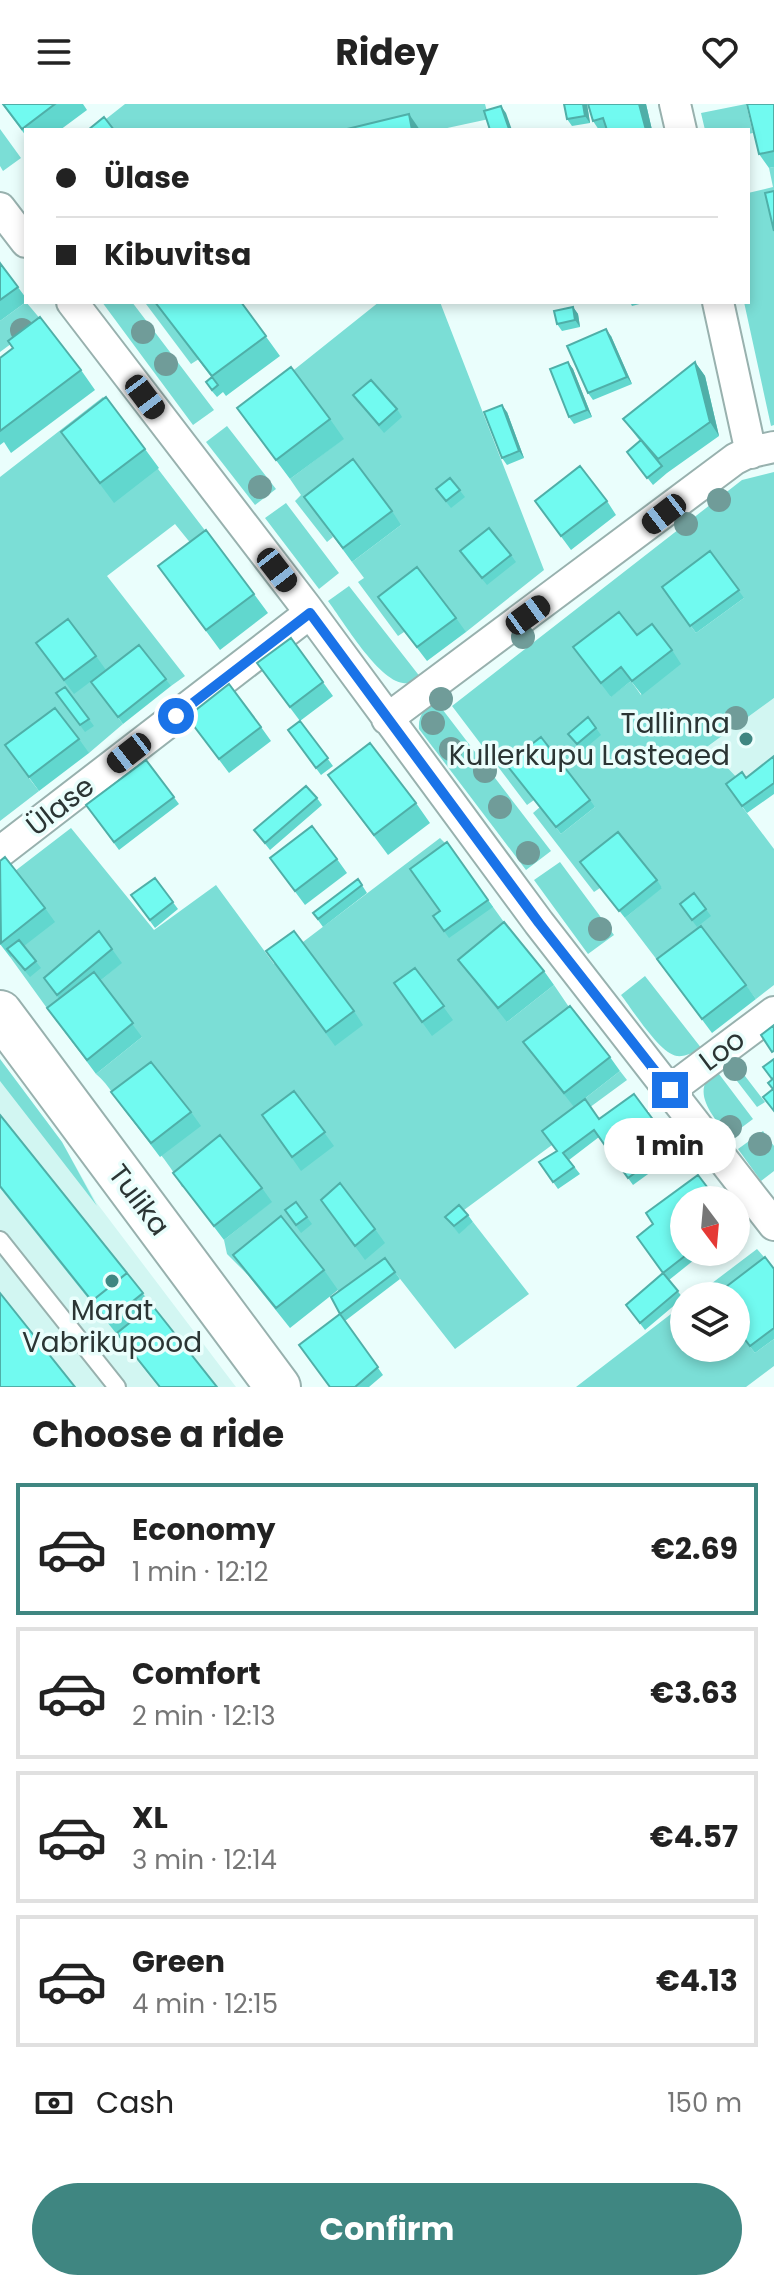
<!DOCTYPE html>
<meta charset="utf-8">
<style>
:root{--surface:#fff;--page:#f2f2f2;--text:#222;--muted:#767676;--line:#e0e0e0;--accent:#3f8681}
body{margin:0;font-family:Poppins,sans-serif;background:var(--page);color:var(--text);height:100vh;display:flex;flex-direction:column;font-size:30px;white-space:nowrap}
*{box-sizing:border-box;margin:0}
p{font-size:26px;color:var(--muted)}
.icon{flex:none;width:44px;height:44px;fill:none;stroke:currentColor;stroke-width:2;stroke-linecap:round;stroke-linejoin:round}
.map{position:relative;height:1283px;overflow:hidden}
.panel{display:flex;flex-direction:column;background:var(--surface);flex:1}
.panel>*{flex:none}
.banner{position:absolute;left:24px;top:24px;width:726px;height:176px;border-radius:0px;box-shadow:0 4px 12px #0003;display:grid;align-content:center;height:176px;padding:0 32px;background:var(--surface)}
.needle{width:52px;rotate:164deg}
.buttons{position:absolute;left:670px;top:1082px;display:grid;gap:16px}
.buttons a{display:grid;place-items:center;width:80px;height:80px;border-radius:50%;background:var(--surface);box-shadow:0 4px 12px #0003;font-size:40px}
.end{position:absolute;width:36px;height:36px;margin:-18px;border:10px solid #1a73e8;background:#fff;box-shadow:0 0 0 4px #fff}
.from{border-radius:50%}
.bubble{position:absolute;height:56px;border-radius:28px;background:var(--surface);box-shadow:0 4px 12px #0003;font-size:26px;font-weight:700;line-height:56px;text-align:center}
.car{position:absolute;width:24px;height:48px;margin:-24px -12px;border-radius:10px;box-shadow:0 0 6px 2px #0007;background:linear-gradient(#222 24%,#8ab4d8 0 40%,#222 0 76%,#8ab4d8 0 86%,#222 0)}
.banner b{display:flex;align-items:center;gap:28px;height:76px;font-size:30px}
.banner b+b{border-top:2px solid var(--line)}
.banner i{width:20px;height:20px;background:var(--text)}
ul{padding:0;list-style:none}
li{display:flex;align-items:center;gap:24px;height:132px;margin:0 16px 12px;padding:0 16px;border:4px solid var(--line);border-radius:0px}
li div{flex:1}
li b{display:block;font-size:30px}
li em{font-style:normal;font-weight:700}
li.active{border-color:var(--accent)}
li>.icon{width:72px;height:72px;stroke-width:1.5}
h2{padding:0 32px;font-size:36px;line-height:96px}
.pay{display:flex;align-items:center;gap:20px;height:88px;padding:0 32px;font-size:30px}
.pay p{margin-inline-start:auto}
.cta{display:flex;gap:16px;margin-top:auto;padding:16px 32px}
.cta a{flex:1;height:92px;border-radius:48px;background:var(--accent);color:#fff;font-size:32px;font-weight:700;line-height:92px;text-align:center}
header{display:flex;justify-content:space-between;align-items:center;height:104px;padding:0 32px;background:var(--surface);font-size:36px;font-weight:700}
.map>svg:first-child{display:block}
.built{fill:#d2f6f2}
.green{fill:#7bded6;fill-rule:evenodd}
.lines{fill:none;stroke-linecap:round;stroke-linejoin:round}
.service-casing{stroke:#98b1ae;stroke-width:20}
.minor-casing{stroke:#98b1ae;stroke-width:34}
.secondary-casing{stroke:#98b1ae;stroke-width:48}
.service{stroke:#fff;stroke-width:16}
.minor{stroke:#fff;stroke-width:30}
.secondary{stroke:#fff;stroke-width:44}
.tree{fill:#709c99}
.wall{fill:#61d7ce}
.shaded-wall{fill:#4fafa8}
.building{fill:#71faf0;stroke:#4fafa8;stroke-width:2}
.route{stroke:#1a73e8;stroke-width:10}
.poi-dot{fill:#3f8681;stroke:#eafefc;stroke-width:3}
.labels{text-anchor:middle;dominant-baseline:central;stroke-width:7;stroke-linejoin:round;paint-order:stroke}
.poi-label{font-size:28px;fill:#2b3534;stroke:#eafefc;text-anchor:end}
.street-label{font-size:28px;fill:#2b3534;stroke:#eafefc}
</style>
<header><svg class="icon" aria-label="menu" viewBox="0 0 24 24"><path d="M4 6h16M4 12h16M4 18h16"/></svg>Ridey<svg class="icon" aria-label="heart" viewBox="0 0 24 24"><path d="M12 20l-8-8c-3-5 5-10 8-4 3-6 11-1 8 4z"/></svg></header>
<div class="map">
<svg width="774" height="1283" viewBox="0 0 774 1283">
<rect width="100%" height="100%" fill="#eafefc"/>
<path class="built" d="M774,594v69l-32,16 -43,-30z
M0,955l62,83 34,60 140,185h-236z"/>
<path class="green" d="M125,0h360l4,15 -51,11h-346z
M746,0l7,29 -5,1v-4h-43l-4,-17z
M0,25l21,29 -18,13 -3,-5z
M774,63v258l-3,1 -27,-124h4v-109l25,-6 -4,-19z
M26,198l16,19 -42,31v-31z
M102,198h30l82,108 -21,15z
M148,198h7l44,57 -8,5 -45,-60z
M379,198h61l104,268 -78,62h-62l-6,4 -40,-54 6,-4 -12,-16 49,-37 -87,-15 19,27 -6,5 -32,-41 6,-6 -11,-16 53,-40 -91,-10 -7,-9 10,-19z
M103,293l117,153 -15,11 -30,-37 -68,52 78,100 -14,10 -75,3 27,35 -34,29 -74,7 24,31 -39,30v-344z
M227,322l49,63 -21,16 -49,-63z
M774,368v226l-74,54 20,8 22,23 -11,9 43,57v136l-18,14 -45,-59 -44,33 -42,-55 37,-31 -62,1 -6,4 -61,-79 7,-6 21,27 34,-27 -83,-36 22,29 -7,5 -75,-99 290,-226zM667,490l77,4 -48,35zM662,535l-21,56 -10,-14 -21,16z
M286,399l53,70 -20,16 -54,-71z
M349,482l72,92c-6,3 -11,6 -18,5 -25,-3 -60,-62 -75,-82z
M436,597l115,150 -25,19 -107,-141c-1,-15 6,-20 17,-28z
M71,724l83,102 62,-45 58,79 166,-126 12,12 62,86 -7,86 47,-37 17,25 3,97 46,-36 7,9 -79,58 4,7 -88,65 -13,14 8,9 14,-11 56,72 -74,55 -65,-83 -54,39 2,-15 -91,-16 -20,-20 -3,-14 47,-38 -89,-15c-13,-26 -36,-49 -54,-72 -12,-15 -18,-29 -32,-41l46,-37 -85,-15 -47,-65 5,-86zM121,859l-54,46 -13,-17z
M560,758l54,73 -26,19 -54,-74z
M645,872l57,73c-6,3 -18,8 -25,7 -17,-2 -45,-47 -56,-61z
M0,955l62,83 35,64 -97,-125z
M735,959l30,39 -8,5 -30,-39z
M716,966l37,49 -24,18c-15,-20 -41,-46 -13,-67z
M763,1027l11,15v25l-13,10 -23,-32z
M757,1145l13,15 -42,32h-33z
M684,1200v44h52v-19l19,24 19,-14v27l-28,21h-170z"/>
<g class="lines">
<g class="service-casing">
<path id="service" d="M0,1136l117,147"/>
</g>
<g class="minor-casing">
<path id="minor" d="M675,0l6,26
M0,104l26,34
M72,198l234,305 233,316 235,302
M718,198l33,151
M387,615l348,-260 12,-6 27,-6
M0,748l310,-239
M670,986l104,-78"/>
</g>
<g class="secondary-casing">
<path id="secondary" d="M0,909l278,374"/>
</g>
<use href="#service" class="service"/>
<use href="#minor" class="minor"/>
<use href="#secondary" class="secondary"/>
</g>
<g class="tree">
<circle cx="22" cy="226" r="12"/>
<circle cx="143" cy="228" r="12"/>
<circle cx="166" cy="260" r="12"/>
<circle cx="260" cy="383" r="12"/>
<circle cx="719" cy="396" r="12"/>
<circle cx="686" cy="420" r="12"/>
<circle cx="523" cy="533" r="12"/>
<circle cx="441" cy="595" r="12"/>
<circle cx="736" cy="614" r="12"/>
<circle cx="433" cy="619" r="12"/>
<circle cx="451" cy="645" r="12"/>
<circle cx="485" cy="667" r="12"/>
<circle cx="500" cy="703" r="12"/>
<circle cx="528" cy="749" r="12"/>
<circle cx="600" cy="825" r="12"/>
<circle cx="735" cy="965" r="12"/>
<circle cx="730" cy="1023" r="12"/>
<circle cx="760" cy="1040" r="12"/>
</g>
<path class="wall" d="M2,0h81l4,6 -27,20h-34v6z
M587,0l3,19 -18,3 -5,-7z
M646,0l6,26h-53l-6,-9z
M774,0v63l-5,1 -10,-14z
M0,159l26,35v4l-26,19z
M154,198h87l39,54 -54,40 -3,-4 -6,5 -6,-7 1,-12z
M630,198h17l-15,4z
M573,203l5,7 2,13 -18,4 -5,-7z
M611,232l21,48 -39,16 -5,-7z
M0,254l81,12 14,20 -84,63 -7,-11 -4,3z
M568,258l5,7 19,48 -18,7 -5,-7z
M695,258l10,14 14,60 -52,37 -14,12 -26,-33 13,-11 -17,-22z
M353,291l44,14 5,8 -18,16z
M237,304l93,11 14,20 -54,40z
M507,308l17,46 -17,7 -5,-7z
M61,328l84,17 14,19 -45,35z
M450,374l15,19 -14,11 -15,-19z
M304,393l88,14 9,14 -49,37z
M535,397h72l9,14 -45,35z
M710,447l34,47 -48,35 -34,-46z
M511,451l5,7 -29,23 -22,-27z
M158,462l96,28 14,19 -48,37z
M378,493l78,21 10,14 -39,29z
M637,531l35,15 9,14 -39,31 -11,-14 -20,16 -38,-50z
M291,534l42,58 -33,25 -33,-44z
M139,541l32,41 -48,38 -32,-42z
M96,552l10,14 -32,24 -28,-37z
M65,583l29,39 -9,6 -29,-39z
M187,613l74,10 10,14 -42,32z
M300,617l33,45 -12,9 -33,-45z
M596,624l5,7 -19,16 -14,-17z
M79,635l10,14 -50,38 -34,-46z
M774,652v38l-27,19 -21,-29 20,-6z
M146,656l33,44 -60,46 -33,-45z
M512,667l78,29 5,7 -34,27z
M328,671l88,28 14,20 -42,32z
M317,694l5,7 -52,45 -16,-20z
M447,738l46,65 -44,31 -16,-22 7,-5z
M270,754l67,1 10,14 -42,32z
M0,757l45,47 10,14 -31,24 17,22 -11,9 -18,-21 -2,1 -10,-13z
M586,765l71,11 5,8 -37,30z
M155,774l23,31 -23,19 -24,-33z
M358,775l9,14 -44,34 -10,-14z
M694,789l17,23 -14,11 -17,-23z
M99,827l23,32 -22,18 42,56 -46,37 -49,-66 12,-9 -15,-21z
M266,847l88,60 9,14 -28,21z
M657,855l89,26 10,14 -44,34z
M458,856l86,11 10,14 -47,37z
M415,864l38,52 -21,16 -38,-53z
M523,938l87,15 10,14 -46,36z
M294,987l40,55 -33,25 -39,-56z
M111,988l80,20 10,14 -41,31z
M634,990l43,59 -44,32 -34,-48 -30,23 11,14 -22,15 -19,-27 17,-11z
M0,1011l152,190 7,82 -159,-199z
M173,1069l89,15 10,14 -48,38z
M321,1096l54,29 10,14 -20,17z
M296,1098l16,22 -11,9 -16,-23z
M468,1111l5,7 -14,12 -14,-17z
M684,1148h20l-35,28 14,18 -38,32 -19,-25 37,-32z
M233,1151l91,15 14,20 -48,38 -43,-54z
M385,1154l15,21 -55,42 38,54 -14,12h-39l10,-73z
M774,1165v70l-19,14 -19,-24z"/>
<path class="shaded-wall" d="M583,0h4l3,19 -5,-7z
M639,0h7l6,26h-6z
M501,2l5,7 6,17h-3z
M409,10l11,16h-8z
M573,203l5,7 2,13 -5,-7z
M606,225l5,7 21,48 -5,-7z
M568,258l5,7 19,48 -5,-7z
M695,258l10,14 14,60 -9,-14z
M502,301l5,7 17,46 -5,-7z"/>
<path class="building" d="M3,0h52l-33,25z
M564,0h19l2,12 -18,3z
M588,0h51l7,26h-39l-4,-12 -10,3z
M747,0h27v47l-15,3z
M501,2l8,23 -19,1 -6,-19z
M409,10l3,16h-69z
M104,13l10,13h-26z
M774,87v40l-9,-38z
M0,159l18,24 -18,13z
M155,198h86l25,34 -54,40z
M573,203l2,13 -18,4 -3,-13z
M40,213l41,53 -81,61v-73l13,-10 -5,-7z
M606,225l21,48 -39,16 -21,-47z
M568,258l19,48 -18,7 -19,-48z
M695,258l15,60 -52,37 -35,-40z
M291,263l39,52 -54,41 -39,-52z
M212,273l6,8 -6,5 -6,-8z
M371,276l26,29 -18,16 -26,-30z
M106,293l39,52 -45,34 -39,-51z
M502,301l17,46 -17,7 -18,-46z
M641,336l21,26 -15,12 -20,-26z
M353,355l39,52 -49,37 -39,-51z
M580,362l27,35 -46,35 -26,-35z
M450,374l10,12 -14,11 -10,-12z
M489,424l22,27 -29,23 -22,-27z
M206,426l48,64 -48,36 -48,-64z
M710,447l29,39 -49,36 -28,-39z
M417,463l39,51 -39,29 -39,-50z
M619,508l18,23 15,-11 20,26 -40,31 -11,-14 -20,16 -28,-36z
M68,515l28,37 -32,24 -28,-37z
M291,534l32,44 -33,25 -33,-44z
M139,541l27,34 -48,38 -27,-35z
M229,580l32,43 -42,32 -32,-42z
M65,583l24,32 -9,6 -24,-32z
M55,604l24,31 -50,38 -24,-32z
M588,613l8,11 -19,16 -9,-10z
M300,617l28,37 -12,10 -28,-38z
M541,633l49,63 -34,27 -50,-63z
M370,639l46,60 -42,32 -46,-60z
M774,652v27l-32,23 -16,-22 16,-12 4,6z
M146,656l28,37 -60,45 -28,-37z
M306,682l11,12 -52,45 -11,-13z
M312,722l25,33 -42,32 -25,-33z
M618,728l39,48 -38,31 -39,-49z
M447,738l41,58 -44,31 -11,-15 7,-5 -30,-42z
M5,753l40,51 -44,35 -1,-82z
M155,774l18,24 -23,18 -19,-25z
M358,775l4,6 -44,34 -5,-6z
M694,789l12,16 -14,11 -12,-16z
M504,818l40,49 -46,37 -40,-48z
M701,822l45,59 -44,34 -45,-60z
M99,827l13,18 -55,46 -13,-17z
M294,827l60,80 -28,21 -60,-81z
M19,836l17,21 -11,9 -18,-21z
M415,864l29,38 -22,16 -28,-39z
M94,868l39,51 -46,37 -40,-52z
M570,902l40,51 -46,36 -41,-51z
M774,921v26l-2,1 -11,-17z
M774,955v19l-2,1 -9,-12z
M151,958l40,50 -40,31 -40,-51z
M774,974v33l-11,-14 10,-8 -5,-6z
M294,987l31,41 -33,25 -30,-42z
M634,990l38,51 -44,33 -34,-48 -31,23 11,14 -21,15 -14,-20 18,-11 -15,-20 43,-32 14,20z
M0,1011l127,158 -35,28 4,5 -96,-120z
M220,1031l42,53 -48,38 -41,-53z
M698,1071l19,25h-33v52h6l-27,21 15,18 -38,32 -14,-18 37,-32 -26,-36 16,-13 -7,-11z
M340,1079l35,46 -20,17 -34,-46z
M296,1098l11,15 -11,8 -11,-15z
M459,1101l9,10 -14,11 -9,-9z
M281,1112l43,54 -48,38 -43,-53z
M765,1153l9,12v59l-24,18 -14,-18v-32h-22z
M385,1154l10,14 -55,42 -9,-17z
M127,1169l16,20 -35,28 -16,-20z
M0,1189l75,94h-75z
M152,1201l65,82h-57l-43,-54z
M340,1210l38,53 -23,20h-25l-31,-42z"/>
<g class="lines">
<path class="route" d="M176,612l134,-103 229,310 131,167"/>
</g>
<g class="poi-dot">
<circle cx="746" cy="635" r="8"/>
<circle cx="112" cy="1177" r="8"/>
</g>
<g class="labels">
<g class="poi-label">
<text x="730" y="619">Tallinna<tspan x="730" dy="32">Kullerkupu Lasteaed</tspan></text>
<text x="112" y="1206" text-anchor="middle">Marat<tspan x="112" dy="32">Vabrikupood</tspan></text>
</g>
<g class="street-label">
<text transform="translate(60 702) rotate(-38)">Ülase</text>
<text transform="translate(722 946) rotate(-37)">Loo</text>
<text transform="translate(139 1096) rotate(53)">Tulika</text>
</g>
</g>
</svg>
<div class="buttons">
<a><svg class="needle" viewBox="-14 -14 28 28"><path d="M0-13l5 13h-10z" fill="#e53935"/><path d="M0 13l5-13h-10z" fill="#767676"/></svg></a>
<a><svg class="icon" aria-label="layers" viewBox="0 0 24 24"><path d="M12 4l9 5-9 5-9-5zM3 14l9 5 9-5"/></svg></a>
</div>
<i class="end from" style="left:176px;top:612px"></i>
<i class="end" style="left:670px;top:986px"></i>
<div class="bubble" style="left:604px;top:1014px;width:132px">1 min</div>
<i class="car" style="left:145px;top:293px;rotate:143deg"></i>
<i class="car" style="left:664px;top:410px;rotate:232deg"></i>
<i class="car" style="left:277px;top:466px;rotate:142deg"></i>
<i class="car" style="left:528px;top:511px;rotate:54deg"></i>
<i class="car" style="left:129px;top:649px;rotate:232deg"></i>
<div class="banner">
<b><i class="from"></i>Ülase</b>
<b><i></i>Kibuvitsa</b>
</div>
</div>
<section class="panel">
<h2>Choose a ride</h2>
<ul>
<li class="active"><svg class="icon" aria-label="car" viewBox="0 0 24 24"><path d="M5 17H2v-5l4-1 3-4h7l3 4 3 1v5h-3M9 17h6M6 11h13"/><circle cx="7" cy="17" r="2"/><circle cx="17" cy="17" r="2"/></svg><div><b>Economy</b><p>1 min · 12:12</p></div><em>€2.69</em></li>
<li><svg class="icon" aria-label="car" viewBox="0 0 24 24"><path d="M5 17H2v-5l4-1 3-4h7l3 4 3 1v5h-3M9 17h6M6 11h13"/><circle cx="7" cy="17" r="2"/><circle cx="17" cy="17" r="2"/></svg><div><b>Comfort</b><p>2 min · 12:13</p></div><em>€3.63</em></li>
<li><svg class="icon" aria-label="car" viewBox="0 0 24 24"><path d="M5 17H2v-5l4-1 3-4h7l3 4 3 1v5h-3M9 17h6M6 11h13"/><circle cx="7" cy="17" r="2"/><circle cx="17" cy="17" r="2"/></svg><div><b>XL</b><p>3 min · 12:14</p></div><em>€4.57</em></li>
<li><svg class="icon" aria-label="car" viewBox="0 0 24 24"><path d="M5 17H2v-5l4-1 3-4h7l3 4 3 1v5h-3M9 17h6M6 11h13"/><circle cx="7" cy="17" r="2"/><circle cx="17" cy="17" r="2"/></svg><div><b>Green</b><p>4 min · 12:15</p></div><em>€4.13</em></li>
</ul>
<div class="pay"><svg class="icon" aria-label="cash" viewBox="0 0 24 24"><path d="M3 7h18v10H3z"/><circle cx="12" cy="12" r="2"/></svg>Cash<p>150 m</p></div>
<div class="cta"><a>Confirm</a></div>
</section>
